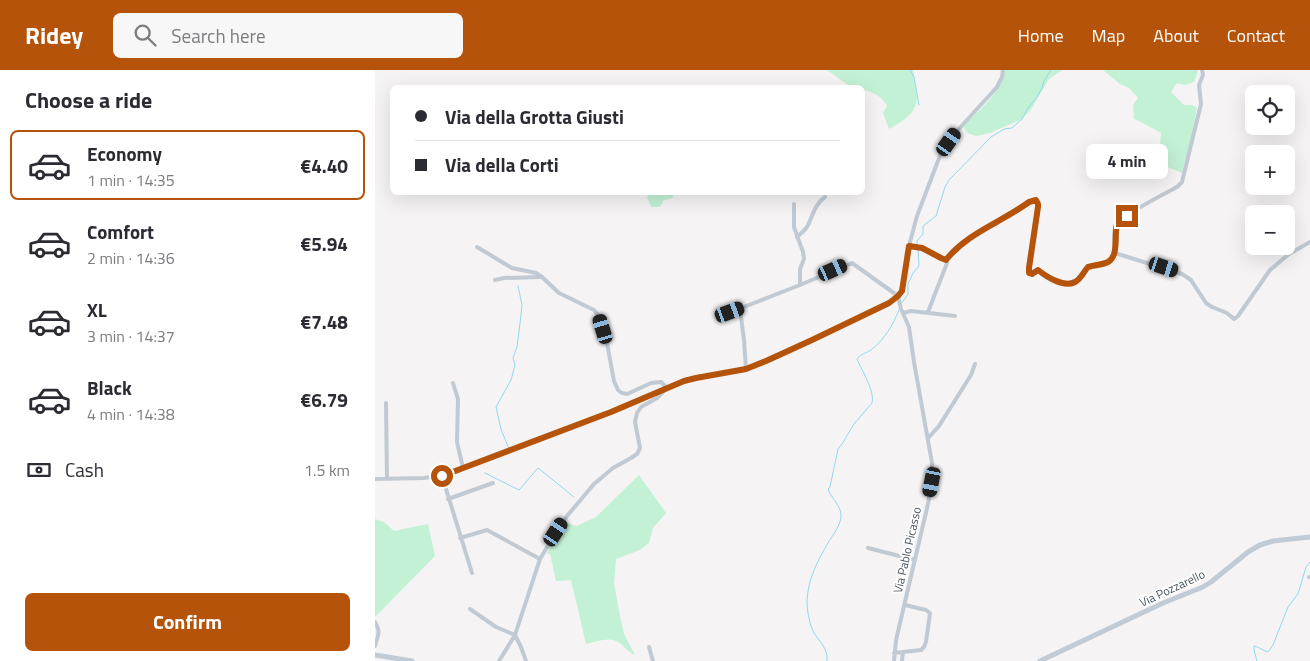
<!DOCTYPE html>
<meta charset="utf-8">
<style>
:root{--surface:#fff;--page:#f7f7f7;--text:#2b2b33;--muted:#7c7c81;--line:#e1e1e2;--accent:#b45309}
body{margin:0;font-family:"Titillium Web",sans-serif;background:var(--page);color:var(--text);height:100vh;display:flex;flex-direction:column;font-size:19px;white-space:nowrap}
*{box-sizing:border-box;margin:0}
p{font-size:16px;color:var(--muted)}
.icon{flex:none;width:28px;height:28px;fill:none;stroke:currentColor;stroke-width:2;stroke-linecap:round;stroke-linejoin:round}
.map{position:relative;flex:1;overflow:hidden}
.side{display:flex;flex-direction:column;background:var(--surface);width:375px}
.side>*{flex:none}
.top-card{position:absolute;left:15px;top:15px;width:475px;height:110px;border-radius:8px;box-shadow:0 5px 20px #0002;display:grid;align-content:center;height:110px;padding:0 25px;background:var(--surface)}
.tools{position:absolute;left:870px;top:15px;display:grid;gap:10px}
.tools a{display:grid;place-items:center;width:50px;height:50px;border-radius:8px;background:var(--surface);box-shadow:0 5px 20px #0002;font-size:25px}
.end{position:absolute;width:22px;height:22px;margin:-11px;border:6px solid #b45309;background:#fff;box-shadow:0 0 0 2px #fff}
.from{border-radius:50%}
.bubble{position:absolute;height:35px;border-radius:8px;background:var(--surface);box-shadow:0 5px 20px #0002;font-size:16px;font-weight:700;line-height:35px;text-align:center}
.car{position:absolute;width:15px;height:30px;margin:-15px -8px;border-radius:6px;box-shadow:0 0 4px 1px #0007;background:linear-gradient(#222 24%,#8ab4d8 0 40%,#222 0 76%,#8ab4d8 0 86%,#222 0)}
.top-card b{display:flex;align-items:center;gap:18px;height:48px;font-size:19px}
.top-card b+b{border-top:1px solid var(--line)}
.top-card i{width:12px;height:12px;background:var(--text)}
ul{padding:0;list-style:none}
li{display:flex;align-items:center;gap:15px;height:70px;margin:0 10px 8px;padding:0 15px;border:2px solid transparent;border-radius:8px}
li div{flex:1}
li b{display:block;font-size:19px}
li em{font-style:normal;font-weight:700}
li.selected{border-color:var(--accent)}
li>.icon{width:45px;height:45px;stroke-width:1.5}
h2{padding:0 25px;font-size:22px;line-height:60px}
.pay{display:flex;align-items:center;gap:12px;height:55px;padding:0 25px;font-size:19px}
.pay p{margin-inline-start:auto}
.button{display:flex;gap:10px;margin-top:auto;padding:10px 25px}
.button a{flex:1;height:58px;border-radius:8px;background:var(--accent);color:#fff;font-size:20px;font-weight:700;line-height:58px;text-align:center}
header{display:flex;align-items:center;gap:30px;box-sizing:border-box;height:70px;padding:0 25px;background:var(--accent);color:#fff}
header strong{font-size:24px}
nav{display:flex;gap:28px;margin-inline-start:auto;font-size:18px}
.search{width:350px;height:45px;background:var(--page);display:flex;align-items:center;gap:12px;box-sizing:border-box;padding:0 18px;border-radius:8px;color:var(--muted);font-size:19px}
main{display:flex;flex:1;min-height:0}
.map>svg:first-child{display:block}
.green{fill:#c3f1d5}
.lines{fill:none;stroke-linecap:round;stroke-linejoin:round}
.stream{stroke:#90daee;stroke-width:1}
.street{stroke:#c1cad2;stroke-width:4}
.secondary{stroke:#c1cbd6;stroke-width:5}
.route{stroke:#b45309;stroke-width:6}
.labels{text-anchor:middle;dominant-baseline:central;stroke-width:4;stroke-linejoin:round;paint-order:stroke}
.street-label{font-size:12px;fill:#4a5661;stroke:#fff}
</style>
<header>
<strong>Ridey</strong>
<div class="search"><svg class="icon" aria-label="search" viewBox="0 0 24 24"><circle cx="10" cy="10" r="6"/><path d="M15 15l6 6"/></svg>Search here</div>
<nav><a>Home</a><a>Map</a><a>About</a><a>Contact</a></nav>
</header>
<main>
<section class="side">
<h2>Choose a ride</h2>
<ul>
<li class="selected"><svg class="icon" aria-label="car" viewBox="0 0 24 24"><path d="M5 17H2v-5l4-1 3-4h7l3 4 3 1v5h-3M9 17h6M6 11h13"/><circle cx="7" cy="17" r="2"/><circle cx="17" cy="17" r="2"/></svg><div><b>Economy</b><p>1 min · 14:35</p></div><em>€4.40</em></li>
<li><svg class="icon" aria-label="car" viewBox="0 0 24 24"><path d="M5 17H2v-5l4-1 3-4h7l3 4 3 1v5h-3M9 17h6M6 11h13"/><circle cx="7" cy="17" r="2"/><circle cx="17" cy="17" r="2"/></svg><div><b>Comfort</b><p>2 min · 14:36</p></div><em>€5.94</em></li>
<li><svg class="icon" aria-label="car" viewBox="0 0 24 24"><path d="M5 17H2v-5l4-1 3-4h7l3 4 3 1v5h-3M9 17h6M6 11h13"/><circle cx="7" cy="17" r="2"/><circle cx="17" cy="17" r="2"/></svg><div><b>XL</b><p>3 min · 14:37</p></div><em>€7.48</em></li>
<li><svg class="icon" aria-label="car" viewBox="0 0 24 24"><path d="M5 17H2v-5l4-1 3-4h7l3 4 3 1v5h-3M9 17h6M6 11h13"/><circle cx="7" cy="17" r="2"/><circle cx="17" cy="17" r="2"/></svg><div><b>Black</b><p>4 min · 14:38</p></div><em>€6.79</em></li>
</ul>
<div class="pay"><svg class="icon" aria-label="cash" viewBox="0 0 24 24"><path d="M3 7h18v10H3z"/><circle cx="12" cy="12" r="2"/></svg>Cash<p>1.5 km</p></div>
<div class="button"><a>Confirm</a></div>
</section>
<div class="map">
<svg width="935" height="591" viewBox="0 0 935 591">
<rect width="100%" height="100%" fill="#f5f3f3"/>
<path class="green" d="M452,0h86c6,34 9,41 -24,59l-6,-16 4,-7c-6,-10 -13,-14 -24,-16v-2l-12,-1z
M629,0h58l-13,9 -19,32 -10,9 -30,13 -14,3 -9,-3 -4,-7c16,-15 39,-34 41,-56z
M728,0h94l1,1 -4,11 -9,3 -8,-2 -6,9 13,13h8l5,3 -5,27 -10,38 -17,-7 -6,-7 2,-26 -20,-11 -7,-3 -1,-14 5,-7 -9,-10 -9,-4z
M275,123v-1l24,1 -1,5 -9,2 -4,7h-9l-4,-10z
M264,405l27,38 -13,15 -4,15 -9,7 -24,9 -2,24 5,28 5,23 11,21c-8,-4 -10,-8 -17,-13 -8,-6 -23,0 -32,2l-15,-64 -15,1 -6,-27h-3l6,-14 13,-17 11,3 19,-9z
M0,449l9,3 10,9 34,-7 7,32 -60,61z"/>
<g class="lines">
<path class="stream" d="M535,0l4,7 5,28
M542,175v-4l6,-7v-8l13,-10 9,-29 4,-7 42,-43 13,-8 8,-1 10,-9 6,-11 9,-11 5,-9 2,-7 7,-11
M526,234l7,-10v-10l5,-11 6,-7 -1,-17
M134,379l-8,-20 -5,-22 15,-27 4,-15 -2,-7 4,-11 4,-32 1,-10 -4,-19
M110,403l34,17 19,-22 36,29
M452,591c2,-12 -9,-21 -14,-30 -4,-9 -6,-21 -6,-30 1,-22 10,-39 21,-58 4,-7 13,-18 13,-27 0,-11 -10,-18 -13,-27l2,-2 8,-38 4,-5 12,-20 18,-21c3,-12 -10,-32 -15,-44 4,-5 9,-6 14,-9 13,-10 22,-25 28,-40
M882,591l-3,-11v-4c5,1 8,4 14,6l5,-7 15,-38 10,-13 8,-27 4,-5"/>
<path class="street" d="M419,134v23l9,25 1,7 -4,10v16
M422,167c4,-4 9,-7 11,-12 5,-10 7,-21 17,-28
M534,176l13,2 19,10 5,1
M102,177l35,21 24,5 6,4 17,16 35,17 5,6 8,27 7,38 4,9 4,3 5,1 24,-11 10,-1 6,6 -10,10 -16,9 -4,6 -2,9 5,26 -3,6 -6,4 -18,10 -19,16 -27,32 -18,28 -9,15 -25,76 -16,26
M740,183l67,21 9,6 15,23 6,4 15,6 7,6 4,-3 32,-46 19,-16 21,-12
M740,183c-1,-8 -2,-21 1,-28 4,-9 50,-32 61,-38l5,-5 19,-78 -2,-19 4,-10 -1,-5
M571,189l4,-5 23,-18 61,-36 3,2 1,5 -10,61 2,6 5,-1 3,-3c10,8 29,20 40,10 4,-4 6,-10 10,-13 10,-7 22,2 27,-14
M120,210l9,-2 36,-1
M365,239l4,31 2,29
M553,242l19,-49 -1,-4
M528,243l8,-2 44,5
M346,246l79,-31 52,-22 46,33
M78,313l5,16 -1,43 6,26
M11,333l1,76
M553,368l11,-12 32,-51 4,-11
M67,406l30,97
M0,409l49,-1 22,-3 165,-63 73,-31 12,-3 50,-9 66,-29 77,-37 9,-7 4,-5 8,-49 7,-26 24,-63 16,-22 40,-44 5,-10 1,-7
M73,429l45,-16
M85,468l27,-8 53,29
M493,478l47,12
M934,507h1
M95,539l26,18 19,8 6,12 5,14
M0,552c6,10 3,13 0,24
M274,577l4,14
M519,583l27,-3 3,-3 2,-5 4,-29 -4,-3 -21,-5
M519,591l2,-21 32,-136 4,-22v-19l-18,-101 -5,-35 -8,-18 -3,-13
M527,591l1,-9"/>
<path class="secondary" d="M0,585l37,6
M665,591l123,-58 40,-16 8,-5 37,-30 12,-7 13,-4 37,-4"/>
</g>
<g class="lines">
<path class="route" d="M67,406l169,-64 73,-31 12,-3 50,-9 20,-8 46,-21 77,-37 9,-7 4,-5 7,-45 13,2 19,10 5,2c21,-27 56,-38 83,-58l7,-2 2,4v3l-9,61v5l3,1 6,-4c9,7 26,18 37,12 6,-3 9,-11 13,-15 7,-2 14,-2 20,-5 11,-6 6,-26 9,-38l10,-8"/>
</g>
<g class="labels">
<g class="street-label">
<text transform="translate(532 480) rotate(-77)">Via Pablo Picasso</text>
<text transform="translate(797 518) rotate(-25)">Via Pozzarello</text>
</g>
</g>
</svg>
<div class="tools">
<a><svg class="icon" aria-label="locate" viewBox="0 0 24 24"><circle cx="12" cy="12" r="6"/><path d="M12 2v4M12 18v4M2 12h4M18 12h4"/></svg></a>
<a>+</a>
<a>−</a>
</div>
<i class="end from" style="left:67px;top:406px"></i>
<i class="end" style="left:752px;top:146px"></i>
<div class="bubble" style="left:711px;top:74px;width:82px">4 min</div>
<i class="car" style="left:574px;top:72px;rotate:35deg"></i>
<i class="car" style="left:789px;top:197px;rotate:108deg"></i>
<i class="car" style="left:458px;top:200px;rotate:66deg"></i>
<i class="car" style="left:355px;top:242px;rotate:70deg"></i>
<i class="car" style="left:228px;top:259px;rotate:343deg"></i>
<i class="car" style="left:557px;top:412px;rotate:191deg"></i>
<i class="car" style="left:181px;top:462px;rotate:33deg"></i>
<div class="top-card">
<b><i class="from"></i>Via della Grotta Giusti</b>
<b><i></i>Via della Corti</b>
</div>
</div>
</main>
